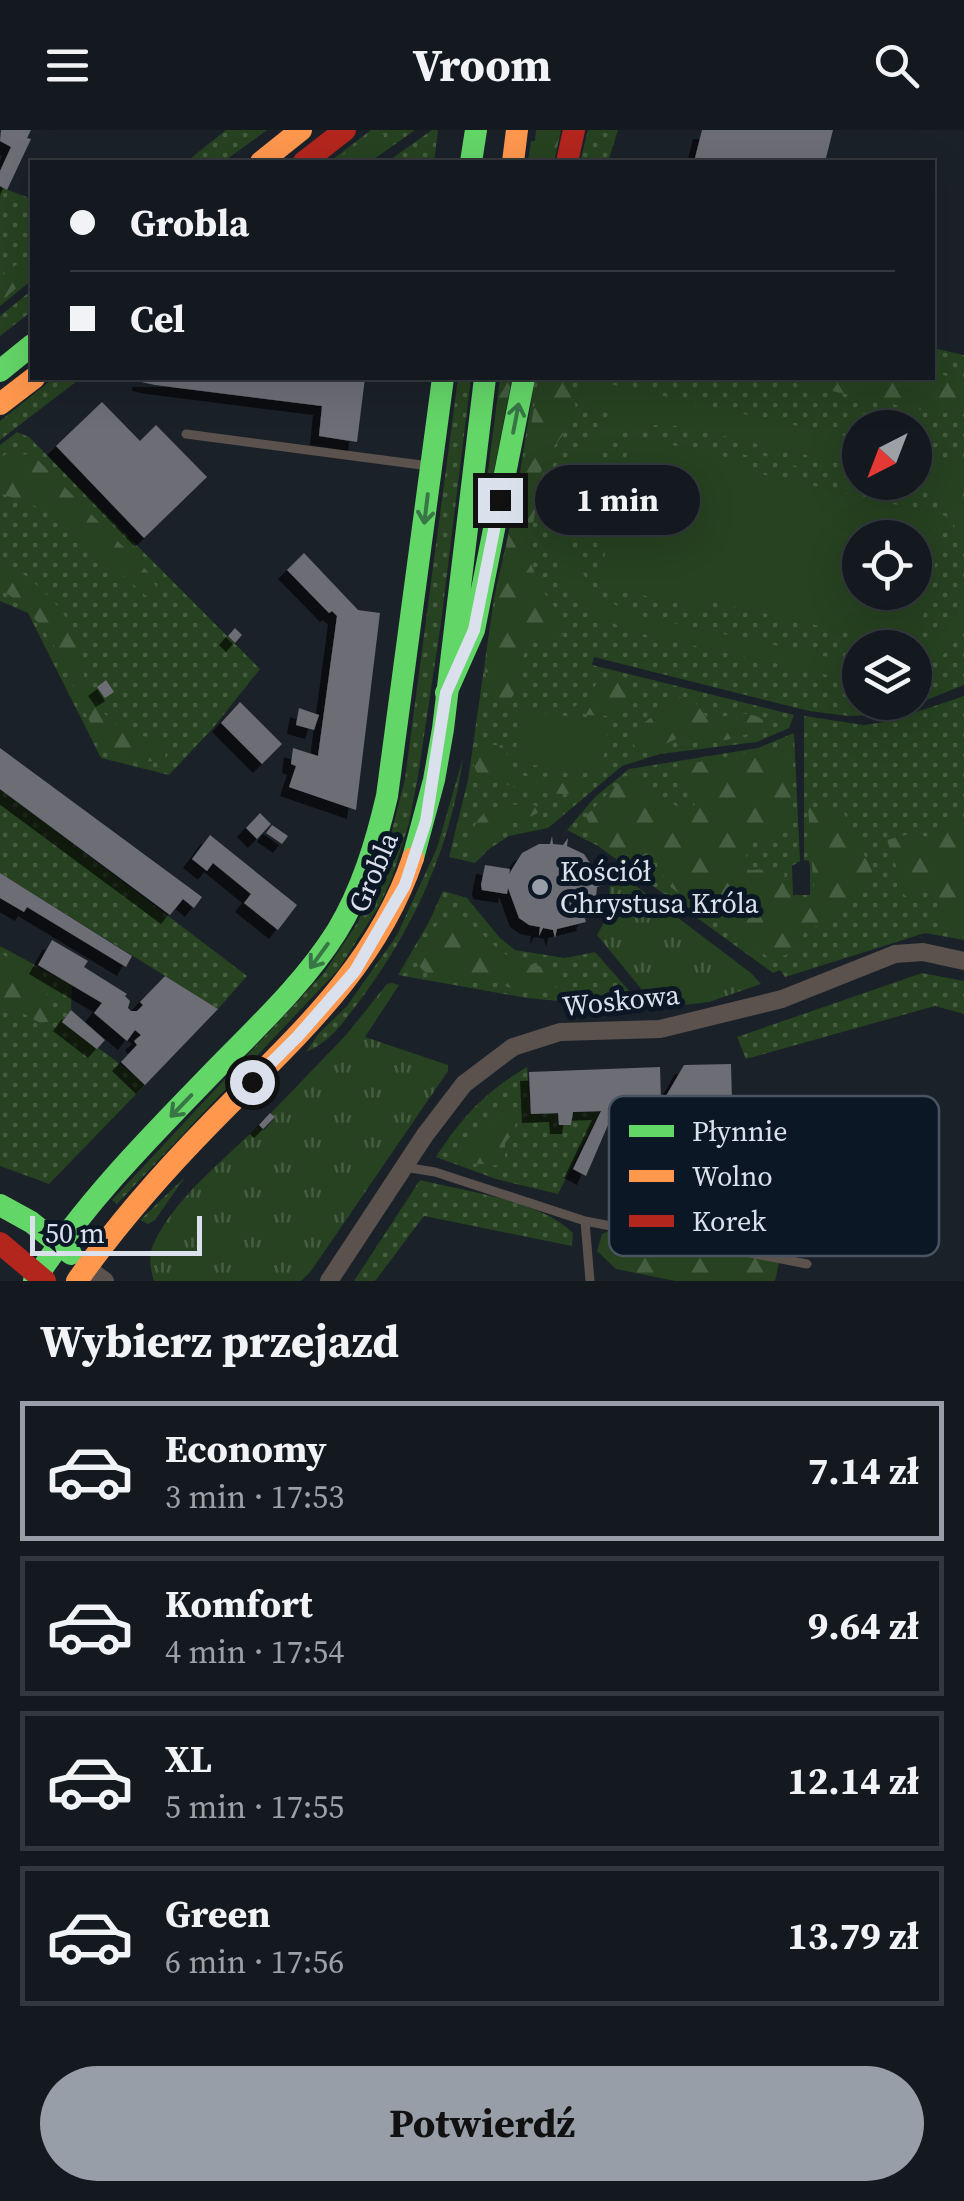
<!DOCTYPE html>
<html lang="pl">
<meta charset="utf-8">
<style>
:root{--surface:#14191f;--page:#1d2228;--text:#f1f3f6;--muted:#9da0a4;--line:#33383d;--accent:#979ea8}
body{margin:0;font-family:"Source Serif 4",serif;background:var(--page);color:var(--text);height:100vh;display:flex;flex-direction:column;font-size:38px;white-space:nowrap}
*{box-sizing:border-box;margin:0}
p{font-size:32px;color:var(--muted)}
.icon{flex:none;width:55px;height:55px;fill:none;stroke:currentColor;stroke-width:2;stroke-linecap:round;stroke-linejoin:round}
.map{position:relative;height:1151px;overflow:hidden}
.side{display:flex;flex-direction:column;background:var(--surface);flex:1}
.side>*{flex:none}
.top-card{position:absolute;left:30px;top:30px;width:905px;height:220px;border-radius:0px;box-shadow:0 10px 40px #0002,0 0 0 2px var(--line);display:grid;align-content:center;height:220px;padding:0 40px;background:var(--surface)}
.needle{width:65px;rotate:222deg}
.fabs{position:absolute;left:842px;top:280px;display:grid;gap:20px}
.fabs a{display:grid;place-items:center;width:90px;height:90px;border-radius:50%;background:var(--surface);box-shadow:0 10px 40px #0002,0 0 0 2px var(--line);font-size:50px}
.scale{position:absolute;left:30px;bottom:25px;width:172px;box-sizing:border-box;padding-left:10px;border:5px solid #dae1ec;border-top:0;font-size:28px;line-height:35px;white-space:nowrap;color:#dae1ec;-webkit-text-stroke:8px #0c1725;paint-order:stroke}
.end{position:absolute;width:45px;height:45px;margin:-22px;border:12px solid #dae1ec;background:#111;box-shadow:0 0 0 5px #111}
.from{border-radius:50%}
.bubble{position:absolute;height:70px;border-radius:35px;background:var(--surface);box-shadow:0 10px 40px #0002,0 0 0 2px var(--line);font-size:32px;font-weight:700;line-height:70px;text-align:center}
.top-card b{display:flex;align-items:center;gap:35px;height:95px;font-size:38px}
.top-card b+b{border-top:2px solid var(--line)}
.top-card i{width:25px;height:25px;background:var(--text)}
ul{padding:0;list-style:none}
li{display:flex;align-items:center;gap:30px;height:140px;margin:0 20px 15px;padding:0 20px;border:5px solid var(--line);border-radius:0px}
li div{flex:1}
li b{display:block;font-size:38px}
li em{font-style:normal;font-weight:700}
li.selected{border-color:var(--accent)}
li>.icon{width:90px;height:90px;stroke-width:1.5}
h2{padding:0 40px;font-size:45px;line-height:120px}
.cta{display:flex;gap:20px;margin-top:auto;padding:20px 40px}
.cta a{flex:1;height:115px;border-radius:60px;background:var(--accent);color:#111;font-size:40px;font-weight:700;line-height:115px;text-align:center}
header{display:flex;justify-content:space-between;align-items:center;height:130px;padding:0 40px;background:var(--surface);font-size:45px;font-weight:700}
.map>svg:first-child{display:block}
.grass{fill:url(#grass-dots);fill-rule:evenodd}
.forest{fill:url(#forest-firs)}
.park{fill:url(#park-tufts)}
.pitch{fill:#264220;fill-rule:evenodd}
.building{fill:#6d6d75;filter:url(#shadow)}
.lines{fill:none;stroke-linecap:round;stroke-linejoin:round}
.lane{stroke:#5b524e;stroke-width:9}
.street{stroke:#5b524e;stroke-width:18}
.fast{stroke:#63d668;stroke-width:22}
.slow{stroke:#ff974d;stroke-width:22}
.jam{stroke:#b3261e;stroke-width:22}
.oneway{stroke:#387646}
.route{stroke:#dae1ec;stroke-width:12}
.poi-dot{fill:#979ea8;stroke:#0c1725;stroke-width:4}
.labels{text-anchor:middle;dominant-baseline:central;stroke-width:10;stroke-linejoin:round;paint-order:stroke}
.poi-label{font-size:28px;fill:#dae1ec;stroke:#0c1725;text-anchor:start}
.street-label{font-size:28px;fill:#dae1ec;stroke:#0c1725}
.key{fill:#0c1725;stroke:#4a5461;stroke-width:2.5}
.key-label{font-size:28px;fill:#dae1ec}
</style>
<header><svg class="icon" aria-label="menu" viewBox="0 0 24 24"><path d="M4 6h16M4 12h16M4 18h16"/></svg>Vroom<svg class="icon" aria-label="search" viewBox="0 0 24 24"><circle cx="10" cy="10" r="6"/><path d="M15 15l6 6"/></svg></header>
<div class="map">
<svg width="964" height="1151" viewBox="0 0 964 1151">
<defs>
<pattern id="grass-dots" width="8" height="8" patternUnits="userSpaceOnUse" patternTransform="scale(2.5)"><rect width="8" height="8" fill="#264220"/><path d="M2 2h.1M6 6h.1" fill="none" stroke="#455d41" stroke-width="1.8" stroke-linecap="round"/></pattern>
<pattern id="forest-firs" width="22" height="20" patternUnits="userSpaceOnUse" patternTransform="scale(2.5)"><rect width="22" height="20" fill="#264220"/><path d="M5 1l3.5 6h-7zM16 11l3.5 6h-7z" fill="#455d41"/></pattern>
<pattern id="park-tufts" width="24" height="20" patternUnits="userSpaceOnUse" patternTransform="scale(2.5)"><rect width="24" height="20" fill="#264220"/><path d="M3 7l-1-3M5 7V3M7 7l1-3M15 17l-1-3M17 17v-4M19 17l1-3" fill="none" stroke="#455d41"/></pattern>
<filter id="shadow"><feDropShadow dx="-9" dy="9" stdDeviation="0" flood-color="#0009"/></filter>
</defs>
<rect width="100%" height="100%" fill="#1b2129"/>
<path class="grass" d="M226,0h41l-44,32h-37z
M371,0h44l-45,32h-41z
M432,0h6l-4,32h-47z
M588,0h30l-10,32h-28z
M0,57l32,12v81l-32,26z
M32,160v21l-32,25v-20z
M933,218l31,7v330l-60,24 -26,6 -30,1 -39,-5 -215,-54 -2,8 202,50 -5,13 -32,14 -97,12 -38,12 -74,62 -39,8 -20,13 -14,14 -26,-6 19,-77 26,-182 21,-94 20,-126h397zM860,298h55v54h-55zM860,408h55v54h-55zM860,518h55v54h-55z
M54,248h27l-81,62v-19z
M458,248h13l-30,245 -23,153 -9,47 -17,55 -13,28 -41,64 -221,234 -5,-4 212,-227 34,-51 23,-49 24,-94z
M17,302l12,5 231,232 -47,59 -44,47 -68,-17 -73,-145 -28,-12v-156z
M964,566v244l-39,-7 -140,44 -5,-7 -7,3 -175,-127 -31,-16 28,-33 34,-28 129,-21 36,-15 6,128 -8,5 1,29h17v-30l-1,-4 -5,-1v-144l60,9 26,-4z
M463,628c-12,88 -49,170 -102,241 -16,21 -30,43 -55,53l13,-19 28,-27 50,-71 40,-87z
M0,658l247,188 -29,33 -218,-136z
M443,761l24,7 33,40 15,12 50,8 30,-6 50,57 -118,-11 -129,-23 31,-53z
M0,816l72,39 -1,25 -9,12c28,22 58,39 83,63l-96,99 -49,-18z
M922,843l42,8v33l-29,-8 -189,53 -9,-22z
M527,937l4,47 27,-1 1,12h12l2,-13 27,-1 -42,83 -62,-15 -60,-22c25,-39 50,-66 91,-90z
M185,1047l-30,43 -7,4 -8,-4z
M420,1050c44,11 122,21 153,53l-1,13 -148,-30 -49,65h-21z"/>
<path class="forest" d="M376,0l8,5c-7,25 -27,28 -50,27z
M536,0h25l-7,32h-26l3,-21h4z
M32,123v22l-32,27v-25z
M933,242l31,9v33l-49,-5 -143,-31h160z
M500,248h12l-23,118 -4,-1z
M539,248h25l10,20 3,17 -34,47 -10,62 -2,40 10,24 28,39 -13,14 -30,2 -8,46 -11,14 -16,-9 -6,-22c11,-99 39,-196 54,-294z
M7,323l26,2 116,118 17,34 -21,-12 -92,-82 -53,-20v-34z
M0,428c30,18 67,50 79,84 5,12 3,26 6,38 11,40 46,56 82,61l-2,18c-21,6 -47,0 -63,-15 -34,-58 -41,-117 -102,-155z
M608,547l16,4 12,8 1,13c-15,7 -23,10 -26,27l-4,-13 -20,-1 -14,-7 20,-17 5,-12z
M679,567h12l17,22c22,-2 37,-12 57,2l-3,9 -36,10 -46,-3 -29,14 -14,-1 -8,-13c13,-18 34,-23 50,-40z
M483,615h19l12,23 10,8 64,2 3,7c-25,21 -84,0 -113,-10l-6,-14z
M773,618h13c6,25 12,60 -1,83l-34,12 -5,13 3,14 35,-1 1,19 8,11 16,4 5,-12 -6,-84 34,2 30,62c-10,33 -36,48 -67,60 -10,21 -11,25 -37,26l-99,-71 -19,-35 -13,7c-26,-5 -42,-16 -51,-42l39,-40c22,3 36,22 55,32l15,-3 -8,-18 -13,-15 4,-6z
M532,674l11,6c-29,18 -42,5 -65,39l-9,2c4,-44 24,-46 63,-47z
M964,688v118l-25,-6v-36l-17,-4 -13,9 -12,-11v-19l-10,-29 22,-6 21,3 19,-18z
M453,785h9l37,35 18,11 36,8 9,14c-7,4 -15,9 -22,10 -18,1 -32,-7 -48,-11 -24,-4 -71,6 -77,-27l21,-29z
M0,823c29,16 52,33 53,68l-13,2 -40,-23z
M511,979l6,10 -4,14 -8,10v23l-37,-3 -14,-8 20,-24z
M612,1100l168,28 -5,23h-100l-59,-12 -19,-18 5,-17z"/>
<path class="park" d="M624,747l127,96 10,11 -52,18 -52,6 -60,-73 11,-20 2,-32z
M392,853l7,2 -34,52 83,28v6l-137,200 -10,10h-147c-4,-12 -6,-27 0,-38 20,-44 71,-84 104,-117l6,4 11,-12 -4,-5 75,-78 41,-51z"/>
<path class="pitch" d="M583,248l277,62v27c-40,-9 -80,-18 -120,-27 -31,-7 -66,-20 -98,-13 -102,23 -98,161 -1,189l219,48v18l-223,-49c-112,-36 -117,-168 -14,-219l-46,-11z
M631,306l109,24 -1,9 207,47 -30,132 -206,-47 -3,9 -109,-25zM860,408h55v54h-55z
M732,319l128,28v3l-128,-28z
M915,322l49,11v27l-12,-2 12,16v41l-19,-37 -30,-26z
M964,462v41l-24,25 -25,15v-19c25,-15 41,-35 49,-62z
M522,580l87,12 -8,53 -87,-13z"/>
<path class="building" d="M1,0h30l-4,8 4,1 -24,51 -7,-4v-15l11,-24 -11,-6z
M702,0h131l-8,32h-131z
M141,248h224l-8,64 -38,-6 3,-30 -167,-21 -14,-3z
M102,272l38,39 16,-16 51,52 -63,61 -88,-92z
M304,423l54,57 22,3 -24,197 -67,-23 7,-21 -5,-2 2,-16 25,8 19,-140 -5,-5 -3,2 -42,-43z
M235,498l7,7 -7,8 -7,-7z
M106,550l8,12 -9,6 -8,-11z
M240,572l42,42 -20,20 -41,-41z
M299,578l20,7 -5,15 -18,-5z
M0,618l202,149 -8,11 -11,-9 -13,16 -170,-126z
M260,683l11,11 -14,15 -11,-11z
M272,695l16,11 -6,8 -16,-11z
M210,705l87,70 -19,25 -34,-27 7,-9 -38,-31 -6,8 -15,-12z
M552,706l1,8 10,1 5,-7 -1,8 17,8 12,18v11l8,2 -7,2 -1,10 4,4 -6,-1 -8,19 -2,-3 2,6 -29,7 -2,9 -2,-8 -10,-2 -4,8 1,-9 -11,-2 -10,-7 -11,-30 -1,6 -25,-4 -1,-5 4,-20 25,4 -1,5 13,-21 17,-9h11z
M0,743l132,83 -6,11 -99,-60 -3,5 -24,-14z
M52,810l36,21 -4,6 43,27 -2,2 5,5 -2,7 3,3h6l6,-6 -3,-3 25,-26 53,33 -73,76 -24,-23 16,-17 -3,-4 7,-6 -6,-5 -8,11 -33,-28 8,-10 -64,-38z
M71,880l34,30 -8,9 -35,-27z
M731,934l1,36 -70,3 22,-38z
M660,937l1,35 -5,7 -14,1v5h-5l-1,-5 -22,1 -28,65 -13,-7 28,-58 -28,1 -2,13h-12l-1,-12 -27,1 -2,-42z
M270,983l5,4 -12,12 -4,-4z"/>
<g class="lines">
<path class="lane" d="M186,304l243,32
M404,1037l31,5 150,49 222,43
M585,1091l5,60"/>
<path class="street" d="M86,1137l19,14
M329,1151l96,-146 39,-51 49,-37 47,-15 100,-3 122,-30 113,-45 28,-2 41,9"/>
<path class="fast" d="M471,32l5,-32
M0,241l32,-26
M446,563l28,-63 50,-252
M413,728l21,-78 9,-51 42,-351
M0,1075l31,17 40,32
M34,1151c52,-80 117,-145 183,-213 42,-43 88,-86 120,-137 25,-41 39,-88 50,-135l56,-418"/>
<path class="slow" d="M261,32l40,-32
M513,32l4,-32
M0,274l34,-26
M77,1151c40,-57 85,-108 134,-158 79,-81 165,-154 202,-265"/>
<path class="jam" d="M304,32l41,-32
M567,32l7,-32
M0,1113l45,38"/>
</g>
<defs><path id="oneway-shaft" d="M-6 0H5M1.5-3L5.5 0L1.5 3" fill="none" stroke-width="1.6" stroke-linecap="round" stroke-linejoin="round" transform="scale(2.5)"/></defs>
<g class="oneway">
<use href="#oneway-shaft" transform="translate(516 288) rotate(-79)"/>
<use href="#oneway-shaft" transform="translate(426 379) rotate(97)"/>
<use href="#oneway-shaft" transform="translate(319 826) rotate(126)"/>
<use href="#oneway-shaft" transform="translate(181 976) rotate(134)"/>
</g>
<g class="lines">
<path class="route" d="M252,952l46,-46 57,-65 50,-86 21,-64 20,-128 28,-63 26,-130"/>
</g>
<circle class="poi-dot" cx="540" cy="757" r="10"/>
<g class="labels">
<g class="poi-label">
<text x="560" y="741">Kościół<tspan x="560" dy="32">Chrystusa Króla</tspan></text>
</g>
<g class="street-label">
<text transform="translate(373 742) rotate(-67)">Grobla</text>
<text transform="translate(621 870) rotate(-6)">Woskowa</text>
</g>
</g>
<rect x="609" y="966" width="330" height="160" rx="15" class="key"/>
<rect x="629" y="995" width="45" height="12" fill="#63d668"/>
<rect x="629" y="1040" width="45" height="12" fill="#ff974d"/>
<rect x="629" y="1085" width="45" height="12" fill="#b3261e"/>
<g class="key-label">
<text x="692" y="1011">Płynnie</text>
<text x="692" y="1056">Wolno</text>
<text x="692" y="1101">Korek</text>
</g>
</svg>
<div class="fabs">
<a><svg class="needle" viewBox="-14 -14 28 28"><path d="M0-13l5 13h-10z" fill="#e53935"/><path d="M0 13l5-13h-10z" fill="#9da0a4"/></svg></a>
<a><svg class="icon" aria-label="locate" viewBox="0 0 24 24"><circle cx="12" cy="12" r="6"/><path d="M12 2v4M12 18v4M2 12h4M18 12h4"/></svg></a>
<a><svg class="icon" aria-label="layers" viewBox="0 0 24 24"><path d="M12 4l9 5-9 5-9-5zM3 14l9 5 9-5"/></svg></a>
</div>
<div class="scale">50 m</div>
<i class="end from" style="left:252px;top:952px"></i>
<i class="end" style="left:500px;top:370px"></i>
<div class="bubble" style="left:535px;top:335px;width:165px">1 min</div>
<div class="top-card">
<b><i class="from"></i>Grobla</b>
<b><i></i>Cel</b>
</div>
</div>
<section class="side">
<h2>Wybierz przejazd</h2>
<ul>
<li class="selected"><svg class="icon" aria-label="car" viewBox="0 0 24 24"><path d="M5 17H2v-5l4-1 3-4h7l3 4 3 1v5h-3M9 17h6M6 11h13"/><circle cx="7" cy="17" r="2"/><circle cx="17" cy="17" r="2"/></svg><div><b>Economy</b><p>3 min · 17:53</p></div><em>7.14 zł</em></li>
<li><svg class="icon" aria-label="car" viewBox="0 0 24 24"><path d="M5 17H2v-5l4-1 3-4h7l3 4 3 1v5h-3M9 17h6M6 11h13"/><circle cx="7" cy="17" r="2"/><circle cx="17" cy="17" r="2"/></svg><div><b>Komfort</b><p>4 min · 17:54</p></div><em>9.64 zł</em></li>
<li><svg class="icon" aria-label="car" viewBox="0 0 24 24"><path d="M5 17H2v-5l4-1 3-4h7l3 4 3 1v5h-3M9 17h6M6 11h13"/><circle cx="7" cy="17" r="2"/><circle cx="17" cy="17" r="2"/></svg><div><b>XL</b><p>5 min · 17:55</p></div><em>12.14 zł</em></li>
<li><svg class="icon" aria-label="car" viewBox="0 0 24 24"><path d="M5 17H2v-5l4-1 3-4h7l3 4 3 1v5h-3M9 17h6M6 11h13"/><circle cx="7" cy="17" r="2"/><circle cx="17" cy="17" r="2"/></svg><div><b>Green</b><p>6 min · 17:56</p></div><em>13.79 zł</em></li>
</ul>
<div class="cta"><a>Potwierdź</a></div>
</section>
